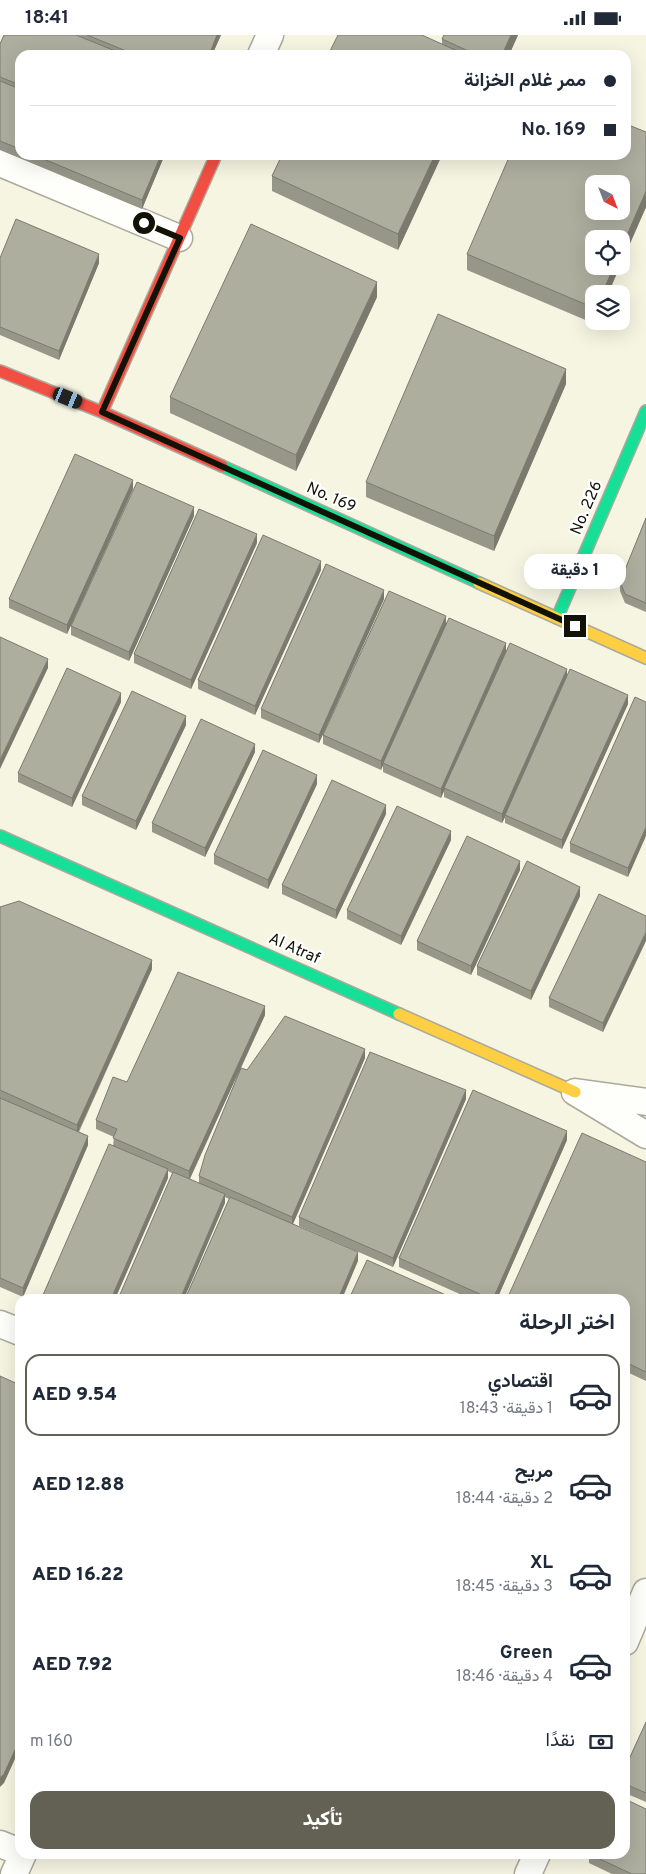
<!DOCTYPE html>
<html lang="ar">
<meta charset="utf-8">
<style>
:root{--surface:#fff;--page:#f2f2f3;--text:#1f2937;--muted:#747a83;--line:#e0e1e3;--accent:#626154}
body{margin:0;font-family:Overpass,Vazirmatn,sans-serif;background:var(--page);color:var(--text);direction:rtl;height:100vh;display:flex;flex-direction:column;font-size:19px;white-space:nowrap}
*{box-sizing:border-box;margin:0}
p{font-size:16px;color:var(--muted)}
.icon{flex:none;width:28px;height:28px;fill:none;stroke:currentColor;stroke-width:2;stroke-linecap:round;stroke-linejoin:round}
.map{position:relative;flex:1;overflow:hidden;direction:ltr}
.panel{position:absolute;left:15px;top:1259px;width:615px;height:565px;display:flex;flex-direction:column;background:var(--surface);border-radius:15px;box-shadow:0 5px 20px #0002;direction:rtl}
.panel>*{flex:none}
.guide{position:absolute;left:15px;top:15px;width:616px;height:110px;border-radius:15px;box-shadow:0 5px 20px #0002;direction:rtl;display:grid;align-content:center;height:110px;padding:0 15px;background:var(--surface)}
.needle{width:32px;rotate:138deg}
.tools{position:absolute;left:585px;top:140px;display:grid;gap:10px}
.tools a{display:grid;place-items:center;width:45px;height:45px;border-radius:10px;background:var(--surface);box-shadow:0 5px 20px #0002;font-size:25px}
.end{position:absolute;width:22px;height:22px;margin:-11px;border:6px solid #131207;background:#fff;box-shadow:0 0 0 2px #fff}
.from{border-radius:50%}
.bubble{position:absolute;height:35px;border-radius:15px;background:var(--surface);box-shadow:0 5px 20px #0002;font-size:16px;font-weight:800;line-height:35px;text-align:center;direction:rtl}
.car{position:absolute;width:15px;height:30px;margin:-15px -8px;border-radius:6px;box-shadow:0 0 4px 1px #0007;background:linear-gradient(#222 24%,#8ab4d8 0 40%,#222 0 76%,#8ab4d8 0 86%,#222 0)}
.guide b{display:flex;align-items:center;gap:18px;height:48px;font-size:19px}
.guide b+b{border-top:1px solid var(--line)}
.guide i{width:12px;height:12px;background:var(--text)}
ul{padding:0;list-style:none}
li{display:flex;align-items:center;gap:15px;height:82px;margin:0 10px 8px;padding:0 5px;border:2px solid transparent;border-radius:15px}
li div{flex:1}
li b{display:block;font-size:19px}
li em{font-style:normal;font-weight:800}
li.active{border-color:var(--accent)}
li>.icon{width:45px;height:45px;stroke-width:1.5}
h2{padding:0 15px;font-size:22px;line-height:60px}
.pay{display:flex;align-items:center;gap:12px;height:55px;padding:0 15px;font-size:19px}
.pay p{margin-inline-start:auto}
.button{display:flex;gap:10px;margin-top:auto;padding:10px 15px}
.button a{flex:1;height:58px;border-radius:15px;background:var(--accent);color:#fff;font-size:20px;font-weight:800;line-height:58px;text-align:center}
.status{display:flex;justify-content:space-between;align-items:center;height:35px;padding:0 25px;background:var(--surface);direction:ltr}
.status svg{height:14px;fill:currentColor}
.map>svg:first-child{display:block}
.lines{fill:none;stroke-linecap:round;stroke-linejoin:round}
.street-casing{stroke:#aaa99b;stroke-width:29}
.fast-casing{stroke:#aaa99b;stroke-width:14}
.slow-casing{stroke:#aaa99b;stroke-width:14}
.jam-casing{stroke:#aaa99b;stroke-width:14}
.street{stroke:#fefefb;stroke-width:26}
.fast{stroke:#16e098;stroke-width:11}
.slow{stroke:#ffcf43;stroke-width:11}
.jam{stroke:#f24e42;stroke-width:11}
.wall{fill:#969689;fill-rule:evenodd}
.shaded-wall{fill:#7a7a6f}
.building{fill:#aeae9f;stroke:#7a7a6f;fill-rule:evenodd}
.route{stroke:#131207;stroke-width:6}
.labels{text-anchor:middle;dominant-baseline:central;stroke-width:4.5;stroke-linejoin:round;paint-order:stroke}
.street-label{font-size:16px;fill:#131207;stroke:#fff}
</style>
<div class="status"><b>18:41</b><svg viewBox="0 0 49 12"><path d="M0 12V9h3v3zM5 12V6h3v6zM10 12V3h3v9zM15 12V0h3v12zM26 1h20v11H26zM47 4h2v5h-2z"/></svg></div>
<div class="map">
<svg width="646" height="1839" viewBox="0 0 646 1839">
<rect width="100%" height="100%" fill="#f6f5e2"/>
<g class="lines">
<g class="street-casing">
<path id="street" d="M261,20l9,-20
M0,128l179,75
M646,1067l-71,-10 71,43
M0,1289l20,8
M625,1607l21,-50
M0,1809l20,8
M14,1839l9,-20
M528,1839l9,-20"/>
</g>
<g class="fast-casing">
<path id="fast" d="M222,431l257,117
M557,583l89,-207
M0,801l399,178"/>
</g>
<g class="slow-casing">
<path id="slow" d="M479,548l167,75
M399,979l176,78"/>
</g>
<g class="jam-casing">
<path id="jam" d="M0,336l102,41 120,54
M102,377l114,-257"/>
</g>
<use href="#street" class="street"/>
<use href="#fast" class="fast"/>
<use href="#slow" class="slow"/>
<use href="#jam" class="jam"/>
</g>
<path class="wall" d="M4,0h217l-9,20h-192v100h143v4l-21,50 -142,-59v-106z
M444,0h74l-9,20h-181l114,-11v-5z
M282,120h160l-44,95 -126,-59v-15z
M646,172l-25,57v-25l-27,27h26l-12,28h-14v27h2l-1,3 -128,-54v-16z
M0,223l99,5 -40,97 -59,-25z
M377,262l-81,174 -126,-58v-16z
M566,349l-72,167 -128,-54v-15z
M133,454l-66,145 -58,-26v-9z
M194,481l-65,145 -58,-26v-9z
M646,483v94l-21,-9 -5,-12v-9z
M257,508l-66,146 -57,-26v-9z
M321,535l-66,145 -57,-26v-9z
M384,564l-65,144 -58,-25v-9z
M446,588l60,29 61,23 61,29 -66,145 -57,-26v-6l-3,6 -58,-26v-8l-3,9 -58,-26v-8l-2,6 -58,-26v-9z
M121,667l-49,105 -54,-25v-9z
M646,667l-18,175 -58,-25v-9z
M186,690l-50,105 -54,-25v-9z
M255,717l-50,105 -53,-25v-9z
M317,749l-49,105 -54,-25v-9z
M386,779l-50,105 -54,-25v-9z
M451,805l-50,105 -54,-26v-9z
M520,835l-49,105 -54,-25v-9z
M580,861l-49,104 -54,-25v-9z
M0,872l152,62 -73,163 9,13 -65,152 -23,-10z
M646,881l-43,116 -54,-25v-9z
M265,980l-24,53 6,2 118,-12 -72,166 65,37 -133,-64v6l-57,-32v7l-53,121h-72v-4l70,-149 1,-9 -18,-8v-9l31,-38zM240,1034l-41,107v8l-9,-5z
M466,1064l-73,168 -94,-41v-9z
M567,1105l-70,159h-26l-72,-32v-9z
M646,1127v219l-21,-10v-72z
M646,1687v80l-21,-9v-25z
M589,1819l57,20h-34l-23,-11z"/>
<path class="shaded-wall" d="M217,0h4l-9,20h-3z
M511,0h7l-9,20h-7z
M161,120h2v4l-21,50v-9z
M435,120h7l-44,95v-16z
M646,156v16l-25,57v-15z
M99,219v9l-40,97v-9z
M614,231h6l-12,28h-6z
M377,247v15l-81,174v-16z
M566,334v15l-72,167v-15z
M133,445v9l-66,145v-9z
M194,472v9l-65,145v-9z
M257,499v9l-66,146v-9z
M321,526v9l-66,145v-9z
M384,555v9l-65,144v-8z
M446,581v9l-65,145v-9z
M506,608v9l-65,146v-9z
M48,624v9l-48,101v-9z
M567,634v9l-62,137v2l-3,6v-9z
M121,658v9l-49,105v-9z
M628,660v9l-66,145v-9z
M186,681v9l-50,105v-9z
M255,709v8l-50,105v-9z
M317,740v9l-49,105v-9z
M386,770v9l-50,105v-9z
M646,792v9l-18,41v-9z
M451,796v9l-50,105v-9z
M520,826v9l-49,105v-9z
M580,852v9l-49,104v-9z
M646,897v9l-43,91v-9z
M152,925v9l-75,165v-9z
M265,971v9l-76,165v-9z
M365,1014v9l-73,168v-9z
M466,1055v9l-73,168v-9z
M567,1096v9l-70,159h-4z
M88,1101v9l-65,152v-9z
M168,1134v9l-53,121h-4z
M225,1159v9l-41,96h-4z
M358,1217v9l-16,38h-4z
M20,1704v9l-16,35 -4,4v-9z"/>
<path class="building" d="M4,0h72l49,20h-105v30l-20,-8v-33z
M87,0h130l-8,20h-73z
M338,0h84l44,20h-138z
M444,0h67l-9,20h-25l-35,-16z
M0,46l20,8v60l-20,-8z
M626,89l20,8v59l-25,58v-10h-27v27h20l-12,28h-8v14l-127,-54 43,-99h116zM594,149h27v27h-27z
M34,120h127l-19,45z
M282,120h153l-37,79 -126,-58z
M16,184l83,35 -40,97 -59,-24v-69z
M251,189l126,58 -81,173 -126,-58z
M438,279l128,55 -72,167 -128,-54z
M75,419l58,26 -66,145 -58,-26z
M137,447l57,25 -65,145 -58,-26z
M199,474l58,25 -66,146 -57,-26z
M646,483v85l-21,-9 -5,-12z
M263,500l58,26 -66,145 -57,-26z
M326,529l58,26 -65,145 -58,-26z
M389,556l57,25 -65,145 -58,-26z
M449,583l57,25 -65,146 -58,-26z
M0,602l48,22 -48,101z
M510,608l57,26 -65,145 -58,-26z
M67,633l54,25 -49,105 -54,-25z
M570,634l58,26 -66,145 -57,-25z
M132,656l54,25 -50,105 -54,-25z
M635,662l11,5v125l-18,41 -58,-25z
M201,684l54,25 -50,104 -53,-25z
M263,715l54,25 -49,105 -54,-25z
M332,745l54,25 -50,105 -54,-25z
M397,771l54,25 -50,105 -54,-26z
M467,801l53,25 -49,105 -54,-25z
M527,826l53,26 -49,104 -54,-25z
M599,859l47,22v16l-43,91 -54,-25z
M19,866l133,59 -75,165 -77,-35v-183z
M178,937l87,34 -76,165 -76,-33 4,-9 -21,-9 17,-43 14,5z
M285,981l80,33 -73,168 -93,-41 6,-21 36,-87 6,2z
M370,1017l96,38 -73,168 -94,-41z
M473,1055l94,41 -74,168h-2l-92,-41z
M0,1063l88,38 -65,152 -23,-10z
M582,1098l64,29v210l-21,-10v-63h-118z
M109,1109l59,25 -57,130h-59l-9,-4z
M173,1137l52,22 -45,105h-62z
M230,1162l128,55 -20,47h-153z
M367,1225l88,39h-106z
M0,1341l20,9v354l-16,35 -4,4z
M646,1687v71l-21,-9v-16z
M625,1764l21,10v65h-14l-43,-20h36z"/>
<g class="lines">
<path class="route" d="M144,188l36,15 -78,174 473,214"/>
</g>
<g class="labels">
<g class="street-label">
<text transform="translate(331 463) rotate(24)">No. 169</text>
<text transform="translate(587 473) rotate(-67)">No. 226</text>
<text transform="translate(294 914) rotate(24)">Al Atraf</text>
</g>
</g>
</svg>
<div class="tools">
<a><svg class="needle" viewBox="-14 -14 28 28"><path d="M0-13l5 13h-10z" fill="#e53935"/><path d="M0 13l5-13h-10z" fill="#747a83"/></svg></a>
<a><svg class="icon" aria-label="locate" viewBox="0 0 24 24"><circle cx="12" cy="12" r="6"/><path d="M12 2v4M12 18v4M2 12h4M18 12h4"/></svg></a>
<a><svg class="icon" aria-label="layers" viewBox="0 0 24 24"><path d="M12 4l9 5-9 5-9-5zM3 14l9 5 9-5"/></svg></a>
</div>
<i class="end from" style="left:144px;top:188px"></i>
<i class="end" style="left:575px;top:591px"></i>
<div class="bubble" style="left:524px;top:519px;width:102px">1 دقيقة</div>
<i class="car" style="left:68px;top:363px;rotate:112deg"></i>
<div class="guide">
<b><i class="from"></i>ممر غلام الخزانة</b>
<b><i></i>No. 169</b>
</div>
<section class="panel">
<h2>اختر الرحلة</h2>
<ul>
<li class="active"><svg class="icon" aria-label="car" viewBox="0 0 24 24"><path d="M5 17H2v-5l4-1 3-4h7l3 4 3 1v5h-3M9 17h6M6 11h13"/><circle cx="7" cy="17" r="2"/><circle cx="17" cy="17" r="2"/></svg><div><b>اقتصادي</b><p>1 دقيقة · 18:43</p></div><em>AED 9.54</em></li>
<li><svg class="icon" aria-label="car" viewBox="0 0 24 24"><path d="M5 17H2v-5l4-1 3-4h7l3 4 3 1v5h-3M9 17h6M6 11h13"/><circle cx="7" cy="17" r="2"/><circle cx="17" cy="17" r="2"/></svg><div><b>مريح</b><p>2 دقيقة · 18:44</p></div><em>AED 12.88</em></li>
<li><svg class="icon" aria-label="car" viewBox="0 0 24 24"><path d="M5 17H2v-5l4-1 3-4h7l3 4 3 1v5h-3M9 17h6M6 11h13"/><circle cx="7" cy="17" r="2"/><circle cx="17" cy="17" r="2"/></svg><div><b>XL</b><p>3 دقيقة · 18:45</p></div><em>AED 16.22</em></li>
<li><svg class="icon" aria-label="car" viewBox="0 0 24 24"><path d="M5 17H2v-5l4-1 3-4h7l3 4 3 1v5h-3M9 17h6M6 11h13"/><circle cx="7" cy="17" r="2"/><circle cx="17" cy="17" r="2"/></svg><div><b>Green</b><p>4 دقيقة · 18:46</p></div><em>AED 7.92</em></li>
</ul>
<div class="pay"><svg class="icon" aria-label="cash" viewBox="0 0 24 24"><path d="M3 7h18v10H3z"/><circle cx="12" cy="12" r="2"/></svg>نقدًا<p>160 m</p></div>
<div class="button"><a>تأكيد</a></div>
</section>
</div>
